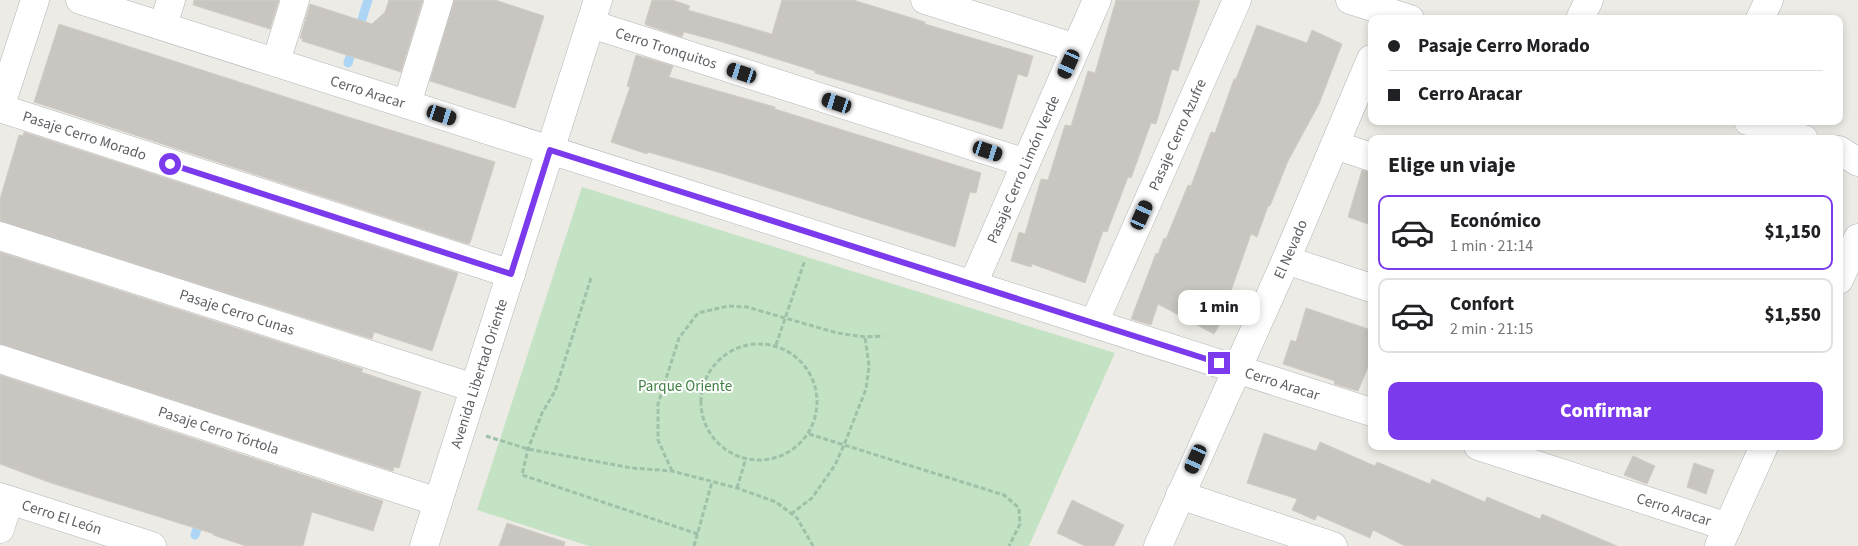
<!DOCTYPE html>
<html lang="es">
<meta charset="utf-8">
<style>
:root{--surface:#fff;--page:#f6f6f6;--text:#202124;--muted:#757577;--line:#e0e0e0;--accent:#7c3aed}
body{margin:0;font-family:"Source Sans 3",sans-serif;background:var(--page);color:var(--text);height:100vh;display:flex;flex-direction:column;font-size:19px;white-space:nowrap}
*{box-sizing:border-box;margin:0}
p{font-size:16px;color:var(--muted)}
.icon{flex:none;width:28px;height:28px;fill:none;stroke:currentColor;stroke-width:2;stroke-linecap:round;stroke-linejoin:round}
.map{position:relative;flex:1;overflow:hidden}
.details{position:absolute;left:1368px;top:135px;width:475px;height:315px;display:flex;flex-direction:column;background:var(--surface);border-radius:10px;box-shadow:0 2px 8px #0003}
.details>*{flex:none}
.top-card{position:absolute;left:1368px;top:15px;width:475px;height:110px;border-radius:10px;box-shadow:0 2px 8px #0003;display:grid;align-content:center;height:110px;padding:0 20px;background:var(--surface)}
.end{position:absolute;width:22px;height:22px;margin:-11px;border:6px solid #7c3aed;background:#fff;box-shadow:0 0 0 2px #fff}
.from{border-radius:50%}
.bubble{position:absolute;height:35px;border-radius:10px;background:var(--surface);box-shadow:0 2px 8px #0003;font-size:16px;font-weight:800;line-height:35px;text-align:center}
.car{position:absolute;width:15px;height:30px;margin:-15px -8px;border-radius:6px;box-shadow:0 0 4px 1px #0007;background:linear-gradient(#222 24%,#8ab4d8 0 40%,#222 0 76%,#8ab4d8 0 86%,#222 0)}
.top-card b{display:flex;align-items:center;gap:18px;height:48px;font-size:19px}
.top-card b+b{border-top:1px solid var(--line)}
.top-card i{width:12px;height:12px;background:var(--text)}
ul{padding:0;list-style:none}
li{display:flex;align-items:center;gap:15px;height:75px;margin:0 10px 8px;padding:0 10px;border:2px solid var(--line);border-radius:10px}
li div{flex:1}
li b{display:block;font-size:19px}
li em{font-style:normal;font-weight:800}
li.current{border-color:var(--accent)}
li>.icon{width:45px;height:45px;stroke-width:1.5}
h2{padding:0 20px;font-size:22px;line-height:60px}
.cta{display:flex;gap:10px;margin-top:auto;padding:10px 20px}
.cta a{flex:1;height:58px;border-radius:10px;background:var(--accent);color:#fff;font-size:20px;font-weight:800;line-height:58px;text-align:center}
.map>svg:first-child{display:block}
.green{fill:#c4e2c4}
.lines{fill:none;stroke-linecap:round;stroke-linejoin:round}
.stream{stroke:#add5f5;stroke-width:9}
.building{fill:#c9c6c1;stroke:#d1cdc4}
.minor-casing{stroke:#b2b4b8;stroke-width:29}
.tertiary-casing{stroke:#b2b4b8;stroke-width:29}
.path{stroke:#9ec2a9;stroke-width:3;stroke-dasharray:5 2.5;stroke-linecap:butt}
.minor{stroke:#fff;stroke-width:28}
.tertiary{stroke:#fff;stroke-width:28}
.route{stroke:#7c3aed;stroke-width:6}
.labels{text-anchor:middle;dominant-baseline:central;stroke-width:4;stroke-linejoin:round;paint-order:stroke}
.street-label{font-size:15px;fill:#5c5f63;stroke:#fff}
.park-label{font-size:15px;fill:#3f8042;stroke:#fff}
</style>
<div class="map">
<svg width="1858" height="546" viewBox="0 0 1858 546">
<rect width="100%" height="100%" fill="#edebe5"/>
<path class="green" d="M582,187l533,166 -86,193h-440l-112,-36z"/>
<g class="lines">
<path class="stream" d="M358,32l10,-32
M348,63l6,-18
M195,535l5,-16"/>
</g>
<path class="building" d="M194,0h85l-9,29 -77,-24z
M389,0h34l-22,72 -99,-31 1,-2 -3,-1 10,-34 62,20 13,-12z
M454,0h41l49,16 -29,92 -85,-27z
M652,0h20l18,6 -2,4 84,24 10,-34h71l72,22v2l108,32 -6,21 -9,-3 -16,55 -187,-56v-2l-93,-29 -38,-10 -2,5 -36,-12 -1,-2z
M1116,0h84l-22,71 -6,-2 -16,55 -5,-1 -20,55 -3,-1 -21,55 -4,-1 -18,52 -53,-19 -1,3 -20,-6 8,-29 6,2 16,-55 7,1 17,-55 6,1 17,-55 7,2z
M59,24l289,93 147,45 -25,81 -2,1 -434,-142z
M1257,25l50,18 5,-13 30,14 -23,60 -31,57 -18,45h-2l-11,31 -6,-3 -27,77 3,1 -13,22 -56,-30 -7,21 -20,-6 25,-66 2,1 6,-16 2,1 22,-54 3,1 20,-54 4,1 14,-40 5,-14h2z
M636,55l37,11 -4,11 106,30v2l206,64 -5,20 -6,-1 -15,55 -234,-74 -73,-21 -1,2 -36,-12 19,-55 -3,-1z
M24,132l434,141 -26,78 -58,-19 -2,7 -372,-118v-22l19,-64 4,1z
M1362,170l9,2v53l-23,-8z
M0,252l363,117 -2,3 60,20 -22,76 -5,-1 -1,4 -393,-127z
M1306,308l65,22v30l-13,31 -24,-7 1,-3 -52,-17 8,-24 5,2z
M0,375l383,126 -10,30 -61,-19 -9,34h-57l-33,-11 1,-1 -163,-51 -51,-19z
M1264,433l52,18 4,-9 55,24 2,-4 53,22 2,-5 53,23 2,-5 53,22 2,-5 75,32h-212l-32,-16 -3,8 -53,-23 -2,5 -23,-10 5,-11 -50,-16z
M1633,456l22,10 -8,18 -23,-9z
M1694,463l20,7 -8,24 -19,-7z
M1072,500l52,25 -10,21h-29l-28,-13z
M507,523l58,19 -1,4h-65z"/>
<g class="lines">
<g class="minor-casing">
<g id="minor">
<path d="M925,0l151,48"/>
<path d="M1350,0l60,19"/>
<path d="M1580,19l9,-19"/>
<path d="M1760,19l9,-19"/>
<path id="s1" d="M591,24l435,139"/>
<path d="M163,26l8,-26"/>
<path d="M276,62l19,-62"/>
<path d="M407,104l32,-104"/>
<path id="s2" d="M0,108l511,166"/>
<path d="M0,108l35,-108"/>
<path d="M1748,121l56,18"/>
<path d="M1335,145l36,12"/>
<path d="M1839,150l19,12"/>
<path id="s3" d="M0,236l474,152"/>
<path d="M1286,260l85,28"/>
<path id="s4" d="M973,284l124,-284"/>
<path id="s5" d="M1094,323l143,-323"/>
<path id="s6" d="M0,359l438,143"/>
<path d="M1180,495l153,51"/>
<path id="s7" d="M0,497l152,49"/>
<path d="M0,529l9,-29"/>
<path id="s8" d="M424,546l174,-546"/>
<path id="s9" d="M1158,546l128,-286 85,-201"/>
</g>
</g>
<g class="tertiary-casing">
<g id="tertiary">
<path id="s10" d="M80,0l1291,412"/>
<path d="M1839,280l19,-42"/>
<path id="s11" d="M1478,446l250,81"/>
<path d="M1719,546l45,-100"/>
</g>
</g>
<path class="path" d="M591,278l-36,113 -13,22 -14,36 -6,26 176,59
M701 402a58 58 0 1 1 116 0a58 58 0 1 1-116 0Z
M776,345l29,-85
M809,434l195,61 15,13 1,16 -11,22
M486,436l42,13 104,19 40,3 65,17 39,14 21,16 16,28
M672,471l-14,-31v-36l21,-66 19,-25 30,-7 19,1 90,26 28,4 18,-1
M737,488l9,-30
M791,514l21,-16 23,-33 9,-20 22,-56 3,-23 -4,-29
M694,546l18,-64"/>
<use href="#minor" class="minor"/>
<use href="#tertiary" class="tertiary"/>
</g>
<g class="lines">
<path class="route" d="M170,164l341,110 39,-124 669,213"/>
</g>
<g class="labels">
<g class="street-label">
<text stroke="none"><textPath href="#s1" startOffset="79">Cerro Tronquitos</textPath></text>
<text stroke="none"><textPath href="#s10" startOffset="302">Cerro Aracar</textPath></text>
<text stroke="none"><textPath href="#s5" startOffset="206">Pasaje Cerro Azufre</textPath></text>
<text stroke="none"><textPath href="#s2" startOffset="89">Pasaje Cerro Morado</textPath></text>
<text stroke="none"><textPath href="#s4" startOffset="125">Pasaje Cerro Limón Verde</textPath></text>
<text stroke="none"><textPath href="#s9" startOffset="325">El Nevado</textPath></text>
<text stroke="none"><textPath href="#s3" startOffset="249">Pasaje Cerro Cunas</textPath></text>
<text stroke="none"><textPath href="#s8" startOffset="181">Avenida Libertad Oriente</textPath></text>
<text stroke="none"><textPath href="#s10" startOffset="1262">Cerro Aracar</textPath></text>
<text stroke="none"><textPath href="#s6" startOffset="230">Pasaje Cerro Tórtola</textPath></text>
<text stroke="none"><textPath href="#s11" startOffset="206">Cerro Aracar</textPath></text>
<text stroke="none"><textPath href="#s7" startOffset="65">Cerro El León</textPath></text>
</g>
<g class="park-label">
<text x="685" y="386">Parque Oriente</text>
</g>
</g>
</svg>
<i class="end from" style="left:170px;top:164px"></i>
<i class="end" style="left:1219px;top:363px"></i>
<div class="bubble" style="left:1178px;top:290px;width:82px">1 min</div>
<i class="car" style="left:1069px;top:64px;rotate:204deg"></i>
<i class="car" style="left:742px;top:73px;rotate:288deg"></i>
<i class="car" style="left:837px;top:103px;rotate:288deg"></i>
<i class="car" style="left:442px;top:115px;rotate:108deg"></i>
<i class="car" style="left:988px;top:151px;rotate:108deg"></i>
<i class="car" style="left:1142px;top:215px;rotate:24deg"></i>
<i class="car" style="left:1196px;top:459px;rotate:204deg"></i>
<div class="top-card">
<b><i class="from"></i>Pasaje Cerro Morado</b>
<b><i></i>Cerro Aracar</b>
</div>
<section class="details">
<h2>Elige un viaje</h2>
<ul>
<li class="current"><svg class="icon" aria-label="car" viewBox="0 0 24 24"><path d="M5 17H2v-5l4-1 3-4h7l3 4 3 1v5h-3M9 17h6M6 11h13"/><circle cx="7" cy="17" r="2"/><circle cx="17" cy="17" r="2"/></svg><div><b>Económico</b><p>1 min · 21:14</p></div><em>$1,150</em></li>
<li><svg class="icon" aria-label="car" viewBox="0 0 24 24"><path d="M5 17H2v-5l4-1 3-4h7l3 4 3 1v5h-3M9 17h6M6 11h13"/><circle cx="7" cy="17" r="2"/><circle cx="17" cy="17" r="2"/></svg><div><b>Confort</b><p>2 min · 21:15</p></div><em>$1,550</em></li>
</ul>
<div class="cta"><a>Confirmar</a></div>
</section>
</div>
